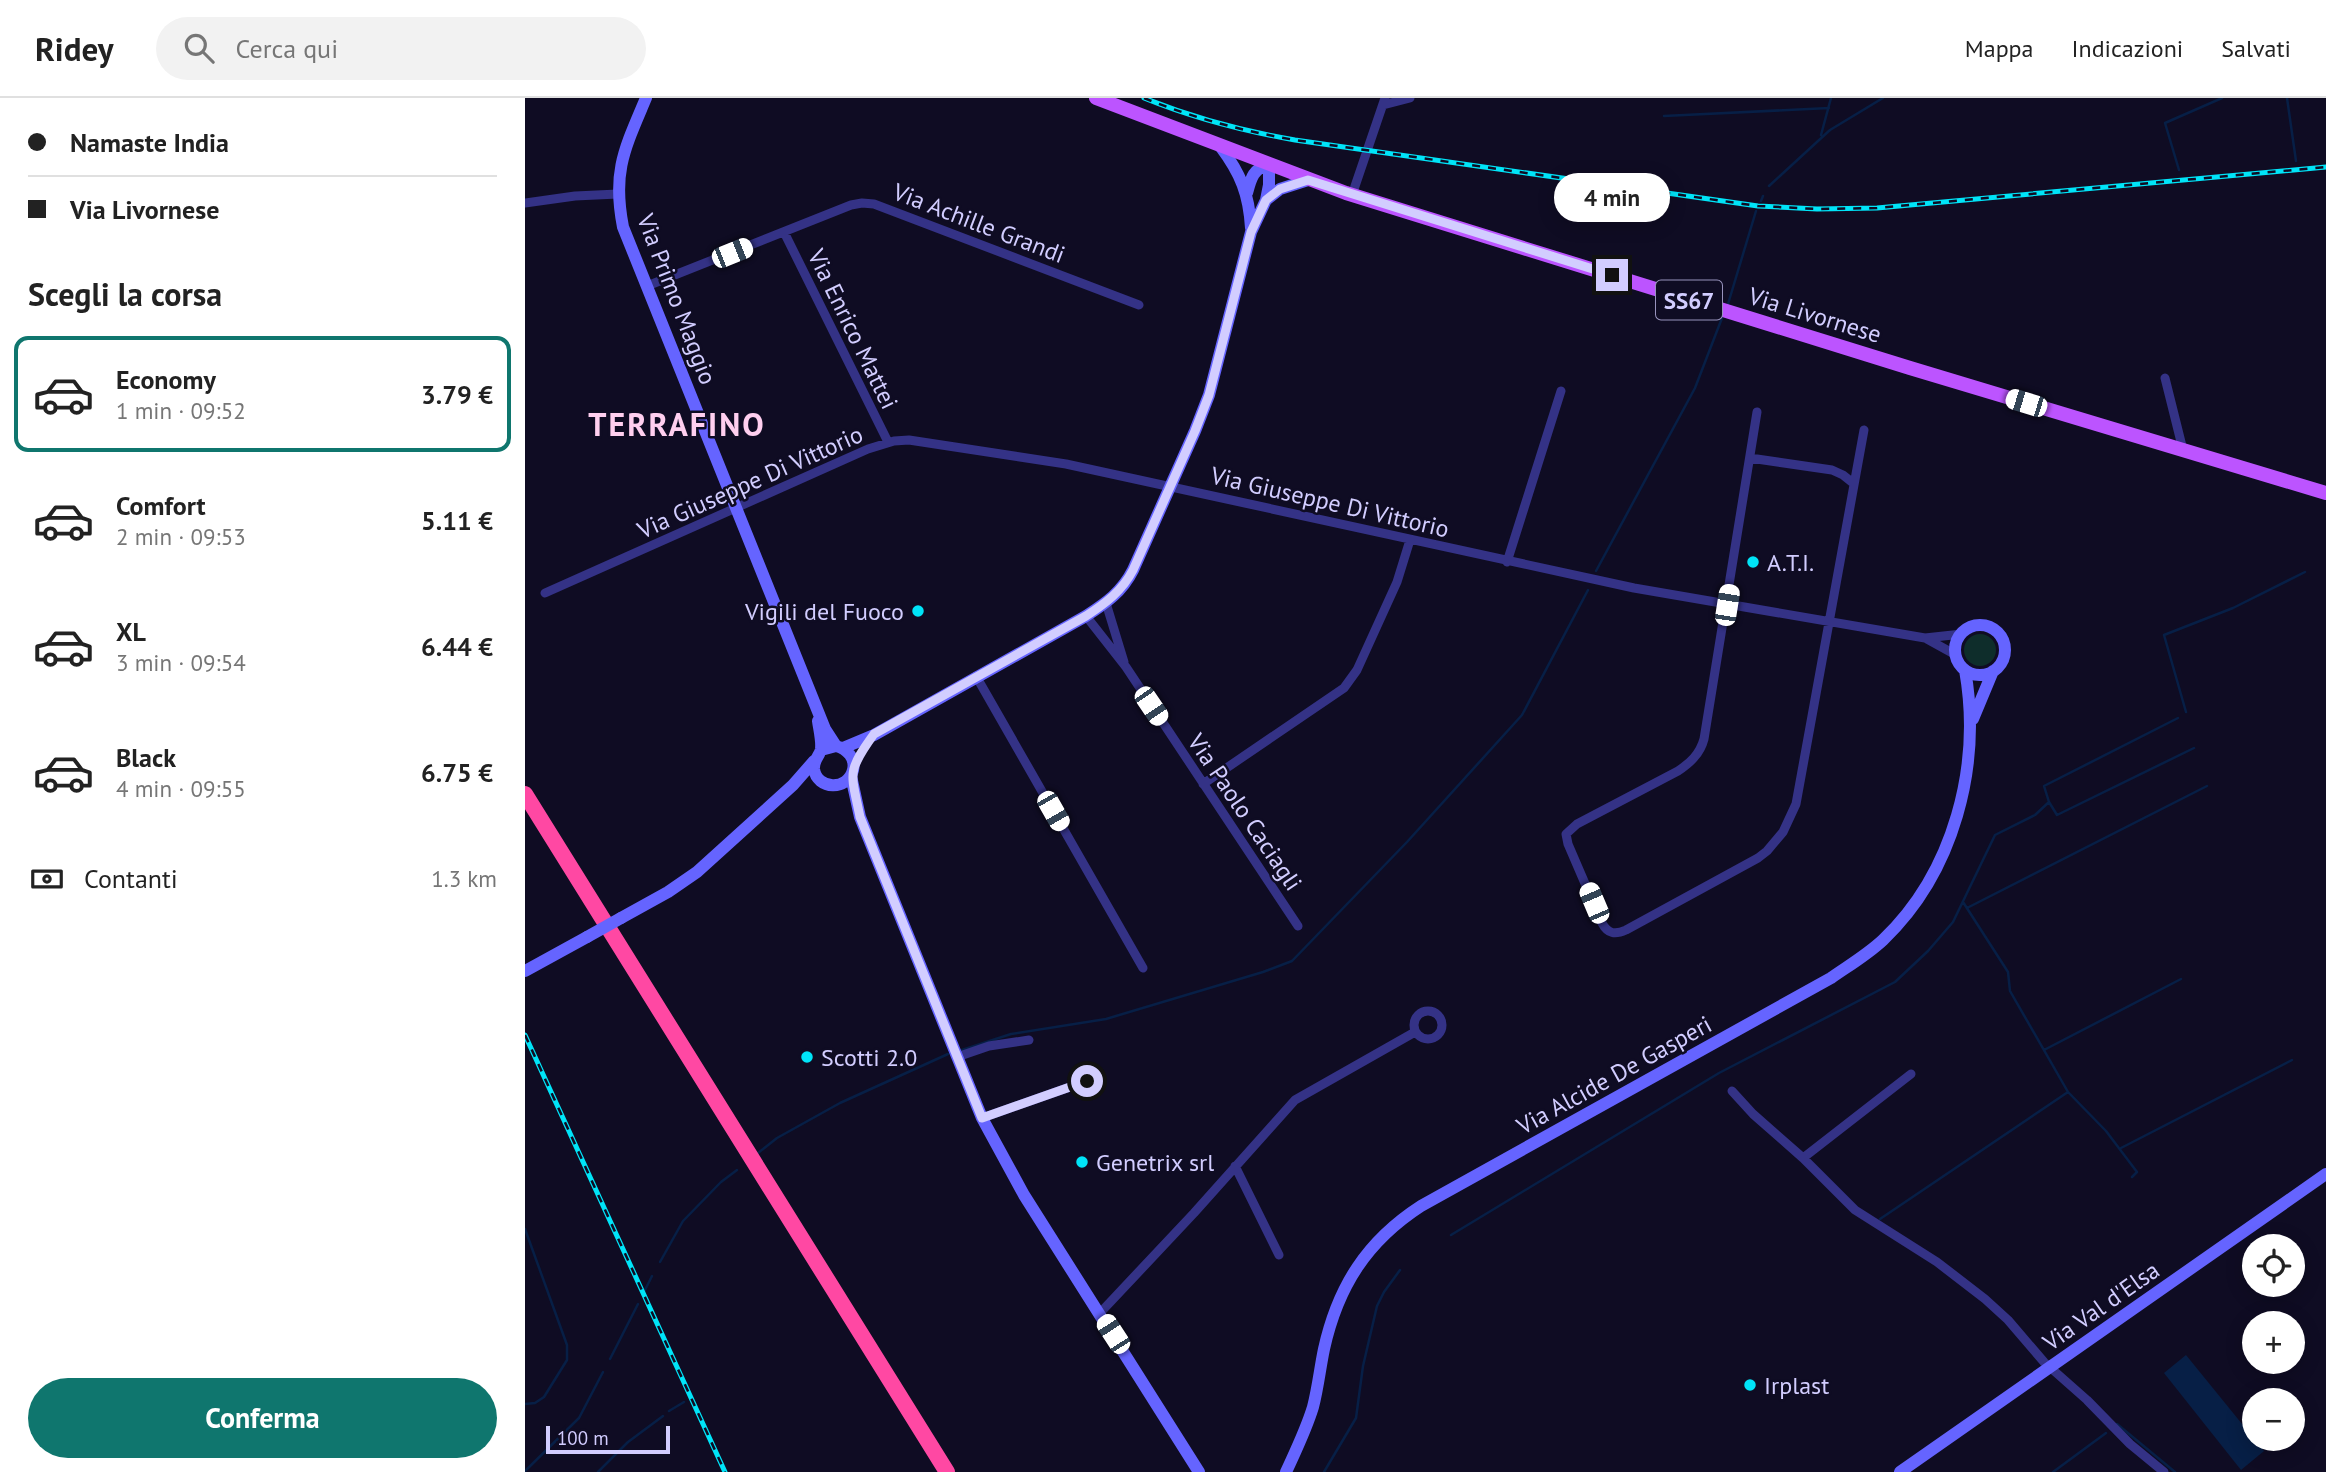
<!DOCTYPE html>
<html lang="it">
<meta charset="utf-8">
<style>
:root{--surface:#fff;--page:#f2f2f2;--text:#222;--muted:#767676;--line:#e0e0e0;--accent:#0f766e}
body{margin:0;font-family:"PT Sans",sans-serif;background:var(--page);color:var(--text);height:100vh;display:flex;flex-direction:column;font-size:26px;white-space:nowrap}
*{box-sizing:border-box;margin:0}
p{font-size:23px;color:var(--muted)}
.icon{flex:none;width:38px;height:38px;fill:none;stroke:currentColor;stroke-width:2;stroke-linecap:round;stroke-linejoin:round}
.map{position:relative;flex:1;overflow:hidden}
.drawer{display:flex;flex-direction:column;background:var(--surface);width:525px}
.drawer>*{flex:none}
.guide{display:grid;align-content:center;height:154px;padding:0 28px;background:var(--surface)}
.controls{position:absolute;left:1717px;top:1136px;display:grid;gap:14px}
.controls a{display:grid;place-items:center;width:63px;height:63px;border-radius:50%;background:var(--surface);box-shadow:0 4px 18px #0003;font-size:35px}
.scale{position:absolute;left:21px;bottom:18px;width:124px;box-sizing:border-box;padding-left:7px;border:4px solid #d2cdff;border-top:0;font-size:19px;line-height:24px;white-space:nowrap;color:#d2cdff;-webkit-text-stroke:5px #0f0c23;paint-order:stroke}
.end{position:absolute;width:32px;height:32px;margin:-16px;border:9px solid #d2cdff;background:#111;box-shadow:0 0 0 4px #111}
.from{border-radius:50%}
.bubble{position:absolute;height:49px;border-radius:24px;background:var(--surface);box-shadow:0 4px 18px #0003;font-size:23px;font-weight:700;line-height:49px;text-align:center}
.car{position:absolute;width:21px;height:42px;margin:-21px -10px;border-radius:9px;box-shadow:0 0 5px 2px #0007;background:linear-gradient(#fff 24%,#345 0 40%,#fff 0 76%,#345 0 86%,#fff 0)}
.guide b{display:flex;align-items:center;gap:24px;height:66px;font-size:26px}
.guide b+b{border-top:2px solid var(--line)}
.guide i{width:18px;height:18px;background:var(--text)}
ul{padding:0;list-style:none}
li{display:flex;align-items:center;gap:21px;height:116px;margin:0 14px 10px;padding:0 14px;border:4px solid transparent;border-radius:14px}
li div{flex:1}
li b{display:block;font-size:26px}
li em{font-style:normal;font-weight:700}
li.on{border-color:var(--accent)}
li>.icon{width:63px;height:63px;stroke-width:1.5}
h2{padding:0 28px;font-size:32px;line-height:84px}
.pay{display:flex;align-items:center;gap:18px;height:77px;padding:0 28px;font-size:26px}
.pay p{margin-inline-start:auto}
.cta{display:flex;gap:14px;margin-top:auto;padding:14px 28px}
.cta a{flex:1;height:80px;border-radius:42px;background:var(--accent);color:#fff;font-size:28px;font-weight:700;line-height:80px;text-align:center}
header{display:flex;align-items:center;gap:42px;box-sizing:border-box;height:98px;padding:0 35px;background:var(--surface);border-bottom:2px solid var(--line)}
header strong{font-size:33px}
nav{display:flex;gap:38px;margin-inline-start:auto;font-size:24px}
.search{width:490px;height:63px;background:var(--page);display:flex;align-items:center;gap:18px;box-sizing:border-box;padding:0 24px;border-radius:38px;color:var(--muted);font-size:26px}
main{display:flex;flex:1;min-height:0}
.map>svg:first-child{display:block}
.green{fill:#0e2d2b}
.water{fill:#071f46}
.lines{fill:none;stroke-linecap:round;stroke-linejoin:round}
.stream{stroke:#071f46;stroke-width:2.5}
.street{stroke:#343286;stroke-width:9}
.secondary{stroke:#6564ff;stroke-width:12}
.primary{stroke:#bc54ff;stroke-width:14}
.highway{stroke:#ff48a3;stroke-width:16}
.rail-casing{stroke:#00e4f8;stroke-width:5}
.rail{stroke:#0f0c23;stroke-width:2.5;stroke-dasharray:8;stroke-linecap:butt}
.secondary-bridge{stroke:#6564ff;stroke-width:12}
.route{stroke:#d2cdff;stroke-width:9}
.poi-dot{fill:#00e4f8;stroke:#0f0c23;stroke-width:2.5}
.labels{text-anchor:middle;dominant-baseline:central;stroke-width:5;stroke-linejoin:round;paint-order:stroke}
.shield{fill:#0f0c23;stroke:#9893bd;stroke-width:2}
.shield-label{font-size:23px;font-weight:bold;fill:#d2cdff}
.street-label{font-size:24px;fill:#d2cdff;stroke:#0f0c23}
.poi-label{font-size:24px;fill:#d2cdff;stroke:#0f0c23;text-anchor:start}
.district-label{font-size:32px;font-weight:bold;letter-spacing:2px;fill:#ffcfef;stroke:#0f0c23}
</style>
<header>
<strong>Ridey</strong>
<div class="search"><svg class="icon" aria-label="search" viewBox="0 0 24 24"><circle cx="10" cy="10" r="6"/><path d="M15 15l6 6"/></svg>Cerca qui</div>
<nav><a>Mappa</a><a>Indicazioni</a><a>Salvati</a></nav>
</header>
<main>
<section class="drawer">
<div class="guide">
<b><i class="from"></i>Namaste India</b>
<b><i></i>Via Livornese</b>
</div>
<h2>Scegli la corsa</h2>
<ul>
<li class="on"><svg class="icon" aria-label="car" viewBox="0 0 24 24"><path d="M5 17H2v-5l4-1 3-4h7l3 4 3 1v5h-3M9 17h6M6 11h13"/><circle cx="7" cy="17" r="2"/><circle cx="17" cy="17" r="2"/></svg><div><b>Economy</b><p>1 min · 09:52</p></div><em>3.79 €</em></li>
<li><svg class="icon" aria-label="car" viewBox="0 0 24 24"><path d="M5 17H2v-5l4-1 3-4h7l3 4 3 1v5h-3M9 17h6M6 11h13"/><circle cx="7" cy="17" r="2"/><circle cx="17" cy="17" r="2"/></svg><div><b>Comfort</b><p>2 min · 09:53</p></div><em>5.11 €</em></li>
<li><svg class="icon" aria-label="car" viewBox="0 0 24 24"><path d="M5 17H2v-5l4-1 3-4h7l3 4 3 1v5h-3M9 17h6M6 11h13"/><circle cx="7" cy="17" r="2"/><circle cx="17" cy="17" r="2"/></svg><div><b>XL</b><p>3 min · 09:54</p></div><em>6.44 €</em></li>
<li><svg class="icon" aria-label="car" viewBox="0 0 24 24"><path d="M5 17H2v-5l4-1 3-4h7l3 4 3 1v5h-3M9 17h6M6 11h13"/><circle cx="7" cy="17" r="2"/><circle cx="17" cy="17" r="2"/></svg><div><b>Black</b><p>4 min · 09:55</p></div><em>6.75 €</em></li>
</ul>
<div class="pay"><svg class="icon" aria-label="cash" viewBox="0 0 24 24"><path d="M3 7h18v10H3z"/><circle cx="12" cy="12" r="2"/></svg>Contanti<p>1.3 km</p></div>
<div class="cta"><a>Conferma</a></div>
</section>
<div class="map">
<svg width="1801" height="1374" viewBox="0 0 1801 1374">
<rect width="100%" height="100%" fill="#0f0c23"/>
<path class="green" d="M1439 552a16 16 0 1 1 32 0a16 16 0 1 1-32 0Z"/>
<path class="water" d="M1661,1257l78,96 -23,19 -77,-97z"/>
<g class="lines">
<path class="stream" d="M1762,0l9,63
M1139,18l165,-8
M1296,37l10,-37
M1654,72l-14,-47 57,-25
M1244,88l61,-56 53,-32
M1236,103l2,-5
M1203,206l28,-93
M1071,473l99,-183 27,-70
M1661,614l-22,-77 69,-27 72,-36
M1653,620l-134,68 5,16 8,13 137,-67
M1438,804l45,70 2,19 58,101 38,39 31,41 -5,5
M1442,810l240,-122
M437,952l49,-16 95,-15 157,-47 29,-11 115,-119 115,-127 66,-125
M1519,952l137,-71
M1596,1050l171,-88
M233,1055l19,-15 63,-35 108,-49
M1355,1121l188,-127
M0,1131l42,116v15l-23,37 -9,6 -10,1
M926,1137l268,-162 176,-91 33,-31 25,-29 42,-87 40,-20 14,-13
M135,1164l23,-41 38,-39 16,-12
M119,1194l8,-16
M85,1261l28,-55
M144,1313l15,-9
M1592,1326l58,48
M0,1373l54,-53 24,-46
M73,1374l30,-30 35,-26
M799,1374l32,-54 7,-52 14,-60 7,-14 16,-22
M1528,1374l53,-39"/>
<path class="street" d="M858,7l27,-7
M827,97l33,-97
M0,105l50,-7 43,-2
M259,134l104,210
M122,188l204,-81 11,-2 12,1 265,101
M1640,280l18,72
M1232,314l-53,327c-4,15 -14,24 -26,32l-101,53 -11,10 2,10 34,79c6,11 13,12 24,7l132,-72 9,-7 16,-19 13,-28 68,-374
M1225,360l82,12 11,5 10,8
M982,464l54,-171
M20,495l323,-144 26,-8 15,-1 157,24 568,124 291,50 37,-4
M581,505l18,59
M561,518l40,51 172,259
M1402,541l29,16
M451,578l167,292
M678,686l141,-96 13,-18 40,-88 13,-42
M889 927a14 14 0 1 1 28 0a14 14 0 1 1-28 0Z
M432,959l32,-11 40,-6
M1386,976l-108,84 52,52 82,52 48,37 23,21 36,42 43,38 43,44 34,28
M1207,993l21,23 50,44
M457,1020l105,-37
M710,1068l44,89
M575,1215l94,-100 101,-113 120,-68"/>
<path class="secondary" d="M121,0c-21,50 -34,73 -23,129l202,502 11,17
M695,48c21,28 29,48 31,82
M741,102l14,-11 28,-9
M1430 552a25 25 0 1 1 50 0a25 25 0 1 1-50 0Z
M1448,621l20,-48
M293,623c1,8 4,19 3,28 -1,7 -8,11 -7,20 3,21 34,22 39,1 3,-12 -6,-21 -17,-24l-15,4
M318,650l31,-13 212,-119c20,-13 36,-24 47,-46l62,-139 14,-36 42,-163 15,-32 3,-15v-21c-16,5 -18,14 -22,29
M326,678l9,41 122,301 42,77 175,277
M96,820l47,-26 29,-20 96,-87 21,-24
M0,873l62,-34
M761,1374c10,-22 20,-42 27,-65 5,-19 7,-39 11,-58 14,-63 43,-108 97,-143l410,-228c17,-12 36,-23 52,-38 71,-68 99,-174 82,-270
M1375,1374l426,-298"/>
<path class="primary" d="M571,0l250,95 564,175 416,125"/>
<path class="highway" d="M0,696l422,678"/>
<g class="rail-casing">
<path id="rail" d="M619,0c49,20 99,33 151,42l463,66 59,3 60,-1 449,-41
M0,937l200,437"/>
</g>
<use href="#rail" class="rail"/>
<path class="secondary-bridge" d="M62,839l34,-19"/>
</g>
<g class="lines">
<path class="route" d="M562,983l-105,37 -122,-301c-9,-45 -14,-44 14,-83l212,-118c20,-13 36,-25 47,-46l62,-139 14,-36 42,-163 15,-32 14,-11 28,-9 304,95"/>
</g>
<g class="poi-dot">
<circle cx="1228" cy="464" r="7"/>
<circle cx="393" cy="513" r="7"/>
<circle cx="282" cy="959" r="7"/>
<circle cx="557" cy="1064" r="7"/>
<circle cx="1225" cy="1287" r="7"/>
</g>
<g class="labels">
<rect class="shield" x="1131" y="182.5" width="66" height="39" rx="5"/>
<g class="shield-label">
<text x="1164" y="202">SS67</text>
</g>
<g class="street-label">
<text transform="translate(454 125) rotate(21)">Via Achille Grandi</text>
<text transform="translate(152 201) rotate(69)">Via Primo Maggio</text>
<text transform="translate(1290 217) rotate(17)">Via Livornese</text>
<text transform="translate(328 231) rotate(64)">Via Enrico Mattei</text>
<text transform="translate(225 384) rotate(-24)">Via Giuseppe Di Vittorio</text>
<text transform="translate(805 404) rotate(13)">Via Giuseppe Di Vittorio</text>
<text transform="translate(720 714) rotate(56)">Via Paolo Caciagli</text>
<text transform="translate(1089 977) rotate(-29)">Via Alcide De Gasperi</text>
<text transform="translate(1576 1208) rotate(-35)">Via Val d'Elsa</text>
</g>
<g class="poi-label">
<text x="1242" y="464">A.T.I.</text>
<text x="379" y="513" text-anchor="end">Vigili del Fuoco</text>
<text x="296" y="959">Scotti 2.0</text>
<text x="571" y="1064">Genetrix srl</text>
<text x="1239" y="1287">Irplast</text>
</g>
<g class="district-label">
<text x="152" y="326">TERRAFINO</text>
</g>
</g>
</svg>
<div class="controls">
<a><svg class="icon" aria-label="locate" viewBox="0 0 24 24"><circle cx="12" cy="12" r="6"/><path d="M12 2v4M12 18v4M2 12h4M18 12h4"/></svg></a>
<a>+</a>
<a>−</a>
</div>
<div class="scale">100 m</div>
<i class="end from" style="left:562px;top:983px"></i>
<i class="end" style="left:1087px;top:177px"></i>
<div class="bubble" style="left:1029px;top:75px;width:116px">4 min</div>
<i class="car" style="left:207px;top:155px;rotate:68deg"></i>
<i class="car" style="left:1501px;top:305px;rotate:287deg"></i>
<i class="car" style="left:1202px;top:507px;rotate:9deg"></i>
<i class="car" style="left:626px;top:608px;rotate:146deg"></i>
<i class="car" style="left:528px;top:713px;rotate:150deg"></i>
<i class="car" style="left:1069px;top:805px;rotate:337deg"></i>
<i class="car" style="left:588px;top:1236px;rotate:327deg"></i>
</div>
</main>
